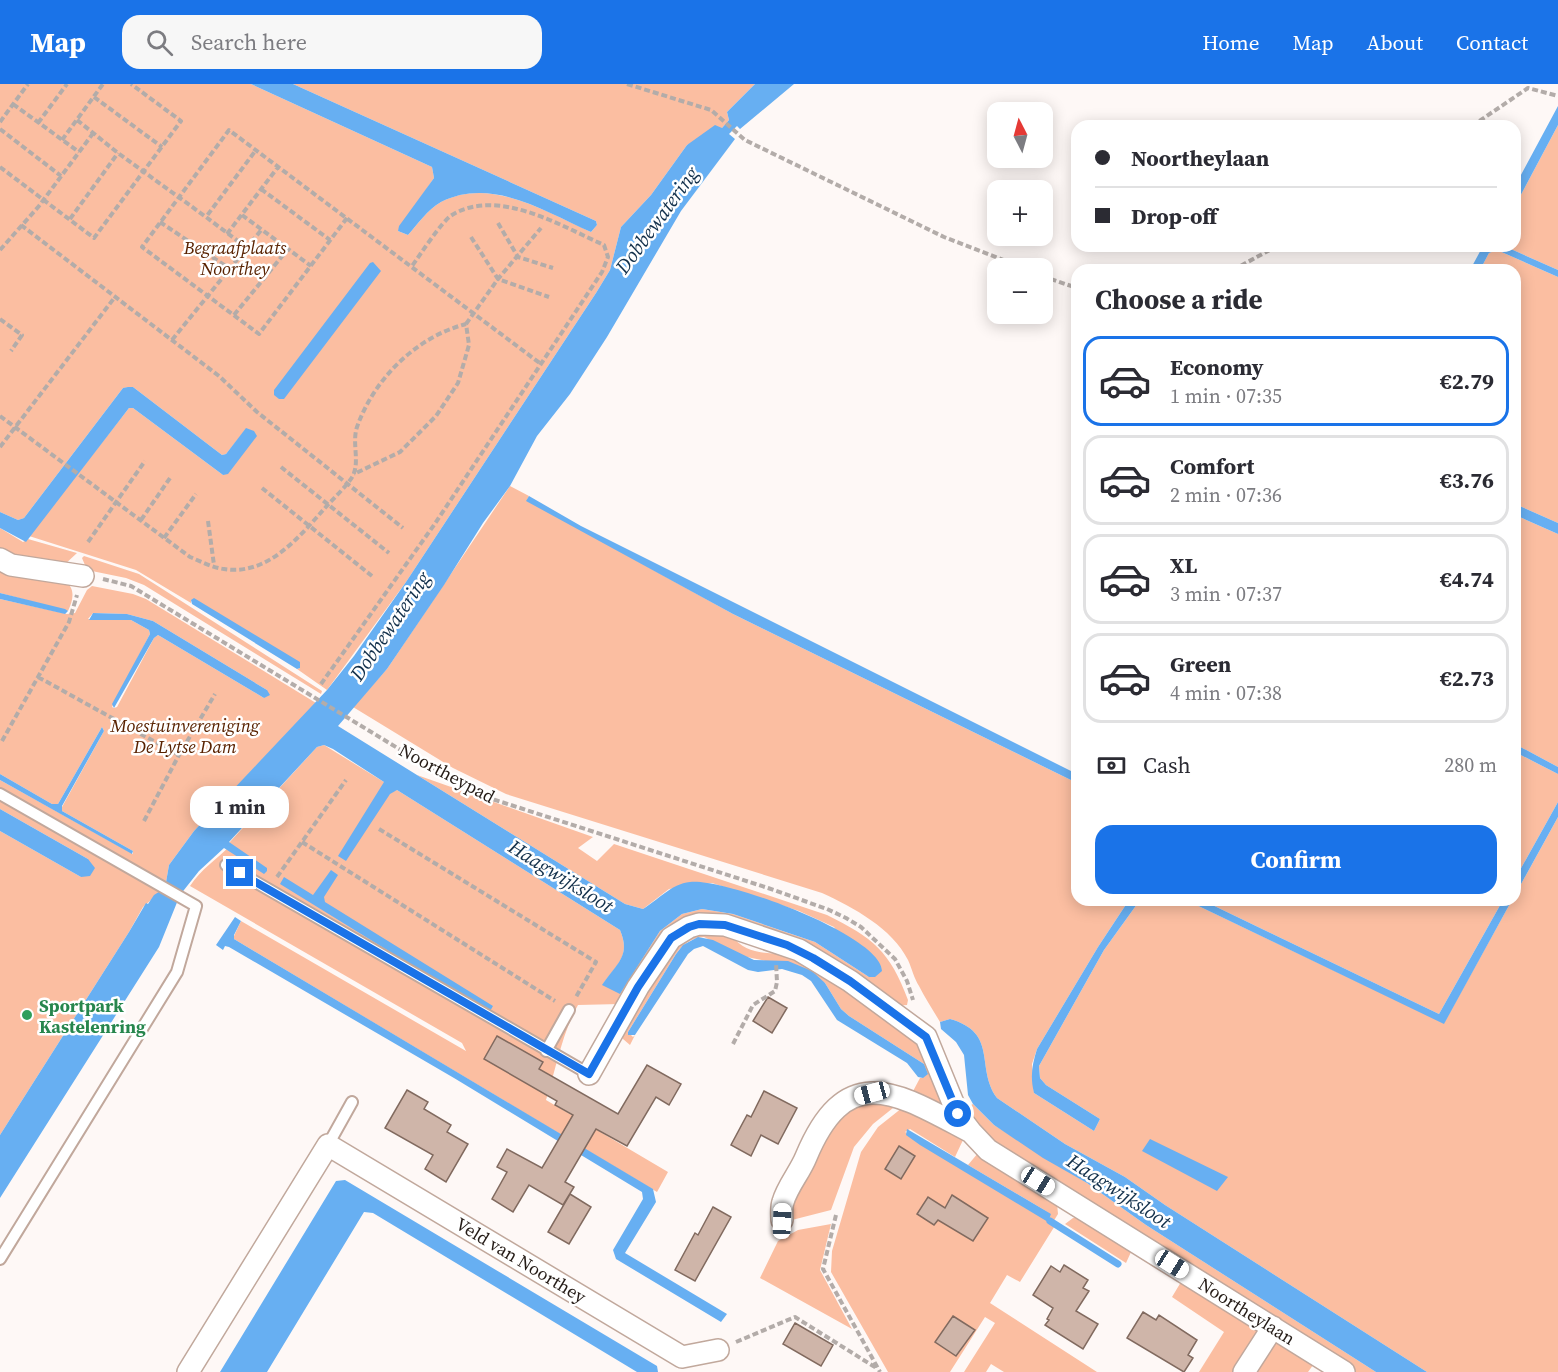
<!DOCTYPE html>
<meta charset="utf-8">
<style>
:root{--surface:#fff;--page:#f7f7f7;--text:#2b2b33;--muted:#7c7c81;--line:#e1e1e2;--accent:#1a73e8}
body{margin:0;font-family:"Source Serif 4",serif;background:var(--page);color:var(--text);height:100vh;display:flex;flex-direction:column;font-size:22px;white-space:nowrap}
*{box-sizing:border-box;margin:0}
p{font-size:20px;color:var(--muted)}
.icon{flex:none;width:33px;height:33px;fill:none;stroke:currentColor;stroke-width:2;stroke-linecap:round;stroke-linejoin:round}
.map{position:relative;flex:1;overflow:hidden}
.details{position:absolute;left:1071px;top:180px;width:450px;height:642px;display:flex;flex-direction:column;background:var(--surface);border-radius:18px;box-shadow:0 3px 15px #0003}
.details>*{flex:none}
.top-card{position:absolute;left:1071px;top:36px;width:450px;height:132px;border-radius:18px;box-shadow:0 3px 15px #0003;display:grid;align-content:center;height:132px;padding:0 24px;background:var(--surface)}
.needle{width:39px;rotate:354deg}
.controls{position:absolute;left:987px;top:18px;display:grid;gap:12px}
.controls a{display:grid;place-items:center;width:66px;height:66px;border-radius:12px;background:var(--surface);box-shadow:0 3px 15px #0003;font-size:30px}
.end{position:absolute;width:27px;height:27px;margin:-14px;border:8px solid #1a73e8;background:#fff;box-shadow:0 0 0 3px #fff}
.from{border-radius:50%}
.bubble{position:absolute;height:42px;border-radius:18px;background:var(--surface);box-shadow:0 3px 15px #0003;font-size:20px;font-weight:700;line-height:42px;text-align:center}
.car{position:absolute;width:18px;height:36px;margin:-18px -9px;border-radius:8px;box-shadow:0 0 4px 2px #0007;background:linear-gradient(#fff 24%,#345 0 40%,#fff 0 76%,#345 0 86%,#fff 0)}
.top-card b{display:flex;align-items:center;gap:21px;height:57px;font-size:22px}
.top-card b+b{border-top:2px solid var(--line)}
.top-card i{width:15px;height:15px;background:var(--text)}
ul{padding:0;list-style:none}
li{display:flex;align-items:center;gap:18px;height:90px;margin:0 12px 9px;padding:0 12px;border:3px solid var(--line);border-radius:18px}
li div{flex:1}
li b{display:block;font-size:22px}
li em{font-style:normal;font-weight:700}
li.active{border-color:var(--accent)}
li>.icon{width:54px;height:54px;stroke-width:1.5}
h2{padding:0 24px;font-size:27px;line-height:72px}
.pay{display:flex;align-items:center;gap:15px;height:66px;padding:0 24px;font-size:22px}
.pay p{margin-inline-start:auto}
.action{display:flex;gap:12px;margin-top:auto;padding:12px 24px}
.action a{flex:1;height:69px;border-radius:18px;background:var(--accent);color:#fff;font-size:24px;font-weight:700;line-height:69px;text-align:center}
header{display:flex;align-items:center;gap:36px;box-sizing:border-box;height:84px;padding:0 30px;background:var(--accent);color:#fff}
header strong{font-size:28px}
nav{display:flex;gap:33px;margin-inline-start:auto;font-size:21px}
.search{width:420px;height:54px;background:var(--page);display:flex;align-items:center;gap:15px;box-sizing:border-box;padding:0 21px;border-radius:18px;color:var(--muted);font-size:22px}
.map>svg:first-child{display:block}
.green{fill:#fbbea1;fill-rule:evenodd}
.water{fill:#67aff2}
.lines{fill:none;stroke-linecap:round;stroke-linejoin:round}
.stream{stroke:#67aff2;stroke-width:7}
.building{fill:#cfb5a9;stroke:#816a5f;stroke-width:1.5}
.lane-casing{stroke:#c1a89c;stroke-width:14}
.street-casing{stroke:#c1a89c;stroke-width:24}
.path{stroke:#b3aca9;stroke-width:4;stroke-dasharray:6 3;stroke-linecap:butt}
.lane{stroke:#fff;stroke-width:10}
.street{stroke:#fff;stroke-width:21}
.route{stroke:#1a73e8;stroke-width:8}
.leisure-dot{fill:#2e9e5b;stroke:#fff;stroke-width:2}
.labels{text-anchor:middle;dominant-baseline:central;stroke-width:5;stroke-linejoin:round;paint-order:stroke}
.park-label{font-size:18px;font-style:italic;fill:#592200;stroke:#fff}
.street-label{font-size:18px;fill:#241b16;stroke:#fff}
.leisure-label{font-size:18px;font-weight:bold;fill:#27864d;stroke:#fff;text-anchor:start}
.water-label{font-size:20px;font-style:italic;fill:#12304b;stroke:#fff}
</style>
<header>
<strong>Map</strong>
<div class="search"><svg class="icon" aria-label="search" viewBox="0 0 24 24"><circle cx="10" cy="10" r="6"/><path d="M15 15l6 6"/></svg>Search here</div>
<nav><a>Home</a><a>Map</a><a>About</a><a>Contact</a></nav>
</header>
<div class="map">
<svg width="1558" height="1288" viewBox="0 0 1558 1288">
<rect width="100%" height="100%" fill="#fef8f6"/>
<path class="green" d="M0,0h251l181,83 2,11 -36,53 10,4c10,-11 19,-25 33,-33 49,-26 105,10 150,30l6,-7 -1,-4 -303,-137h462l-28,28 2,8 -7,8 -35,17 -36,50 -30,32 -11,43 -14,23 -190,289 -79,108 -30,-21 3,-1 -109,-68v3l-55,-33 -107,-34 100,-128h4l90,67 23,-46 -20,25 -4,1 -89,-68 -10,1 -99,130 -6,2 -18,-8z
M1558,41v145l-54,-24h11v-40z
M1497,166l61,27v246l-43,-19v-234h-35l9,-17z
M510,402l19,10 -2,4 206,114 344,169v117h52l-31,47 -61,102 -5,15 2,29 60,38 6,-12 -54,-34 -6,-7 -1,-12 65,-116 36,-50h46l258,123 68,-123h3v-5l43,-78v555h-131l-262,-167 -40,-28 -60,-33 -68,-46c-22,-31 2,-65 -47,-79l-10,3c-7,-12 -15,-24 -21,-36 -5,-8 -7,-17 -11,-26 -16,-32 -54,-52 -86,-67l-316,-99 -53,-26 -100,-61 34,-38z
M1515,431l43,19v233l-43,-23z
M0,444l23,14 5,-3 49,14 -14,13 -63,-14z
M84,472l55,18 183,117 -1,3 -177,-109 -18,-7 -39,-8 -5,-12z
M0,483l65,14c11,8 8,19 3,30l-68,-18z
M92,502l41,8 13,5 170,104 -122,128 -25,34 -4,23 -22,19 -14,25 -129,203v-304l81,46 7,-18 -88,-50v-29l133,74v-3l-71,-40v-4l42,-76 -2,-4 -44,77h-6l-52,-30v-175l67,15 8,-1 12,-23zM93,529l34,1 26,7 114,69 -3,8 -106,-63 -4,3 -37,69 -3,1 -2,-1 38,-73 -1,-4 -18,-10 -43,-1z
M324,661l60,37v4l9,5 4,-1 223,140c11,26 -3,34 -17,54l17,9 40,-62 22,-17 20,-5 31,5 82,28 54,35 -35,-50 -35,-16 -87,-28 -43,6 -26,20 -18,-5 -208,-129 176,62 -15,11 19,13 17,-17 213,71c46,23 63,36 81,85l-1,5 -13,1 -34,-26 -165,-61 -75,85 -42,1c-16,28 -22,64 -32,95l122,72 -11,20 -423,-253v-3l7,-15 225,130 -4,-8 -272,-157c11,-17 27,-27 41,-41l-2,-2 88,-96z
M1515,668l43,22v28l-43,77z
M1202,816h301l-64,114z
M686,850l45,1c17,22 39,17 64,20l123,86 35,71 -42,-17 9,-17h3l1,-14 -75,-48 -8,-7 -16,-26 -54,-21 -29,-6 -38,-19c-13,1 -21,7 -28,17l-48,78 5,5 2,-2 -5,10 -7,-6 -1,-14z
M848,1019l50,1 -25,20 -19,23 -23,63 -43,11c9,-44 36,-80 60,-118z
M907,1020l56,36 -8,17 -45,-28 -5,3 146,82 -83,-49 10,-12 79,50 1,11 -5,8 3,2 -36,58 -13,-7 -17,28 107,69h-93l-13,-8 -5,8h-22l31,-49 -10,-6 -35,55h-62l-57,-100 1,-21 29,-99 17,-25z
M973,1020l21,21 93,58 59,42 230,147h-23l-364,-232 -24,-32z
M1082,1133l49,28v7l-5,11 -61,-39 8,-6z
M831,1140l-11,46 32,59 -92,-51 18,-37 20,-11z
M1184,1193l78,49 -29,46h-34l25,-40 -52,-35z
M1275,1252l41,25 -8,11h-55z"/>
<path class="water" d="M251,0h42l303,137 1,4 -6,7c-45,-20 -100,-56 -150,-30 -14,8 -23,22 -33,33l-10,-4 1,-5 35,-48 -2,-11z
M755,0h39l-54,45 -3,-3 -8,8 6,5 -54,72 -74,126 -37,57 -33,42 -27,50 -27,37 -39,62 -57,84 -49,57 287,178 18,5c15,-9 28,-25 47,-27 32,-5 192,53 192,89l-7,6h-6l-54,-35 -82,-28 -31,-5 -20,5 -22,17 -40,63 -18,-9c15,-22 29,-29 18,-55l-223,-140 -7,4 -44,67 -8,-5 46,-74 -51,-33 -9,-4 -7,2 -88,95 38,26v3l-3,3 -40,-26 -25,23 -19,24 -21,52 -159,251v-63l129,-203 17,-29 2,1 6,-9 11,-7 4,-23 25,-34 133,-141 27,-34 52,-74 190,-289 14,-23 11,-43 30,-32 36,-50 28,-20 7,3 7,-8 -2,-8z
M1558,22v19l-43,81v-20z
M1483,162h21l54,24v7l-61,-27 -8,3 -9,17h-10z
M373,178l8,9 -97,128h-5l-5,-4v-5l96,-127z
M128,303h5l89,68 4,-1 20,-26 8,3 3,5 -29,38 -5,1 -90,-67h-4l-103,134 -26,-14v-16l18,8 6,-2 99,-130z
M529,412l52,30 496,248v9l-344,-169 -207,-113z
M1515,420l43,19v11l-43,-19z
M0,509l65,16 3,2 -3,3 -65,-15z
M194,514l106,64v6l-3,1 -105,-65 -1,-4z
M93,529l34,1 26,7 114,69 3,5 -6,3 -106,-63 -4,3 -40,70 -2,-4 38,-70 -1,-4 -18,-10h-42z
M102,643l2,4 -42,75v5l71,40 -1,3 -132,-74v-6l52,30h6z
M1515,660l43,23v7l-43,-22z
M1558,718v15l-43,78v-16z
M0,725l88,50 7,9 -5,8 -9,1 -81,-46z
M331,786l7,5 -14,22 1,5 168,104 -4,7 -209,-129 4,-7 29,18z
M1129,816h11l-36,50 -65,116 1,12 6,7 54,34 -6,12 -60,-38c-4,-16 -2,-28 3,-44l61,-102z
M1186,816h16l237,114 64,-114h9l-68,124z
M235,833l6,4 -7,14v4l419,250 3,13 -31,51 102,61 -6,8 -105,-63 -3,-9 30,-51 -1,-7 -188,-114 -225,-131 -4,-1 -2,4 -7,-5z
M698,853l15,3 41,20 34,1 24,10 13,12 16,26 8,7 75,48 4,10 -5,4 -5,-1 -11,-14 -70,-43 -26,-39 -9,-6 -20,-6 -24,3 -10,-2 -45,-24 -9,3 -6,5 -53,81h-7v-3l48,-78 7,-9z
M950,935c49,14 25,48 47,79l68,46 60,33 40,28 262,167h-51l-230,-147 -59,-42 -44,-25 -49,-33 -21,-21 -5,-9 -4,-40 -8,-13 -15,-13 -1,-7z
M907,1045l144,85 -3,8 -128,-77 -14,-10z
M1150,1055l78,38 -11,14 -75,-40z
M345,1096l312,186 1,6h-21l-264,-159 -9,-1 -97,160h-47l116,-191z"/>
<g class="lines">
<path class="stream" d="M1050,1137l68,43"/>
</g>
<path class="building" d="M768,913l19,11 -15,25 -19,-12z
M497,952l46,26 -4,7 79,45 29,-49 34,19 -12,21 -13,-8 -29,49 -31,-17 -31,53 9,5 -11,18 -34,-20 -16,27 -21,-13 15,-27 -10,-5 10,-18 35,19 31,-53 -18,-10 2,-4 -73,-42z
M407,1006l21,12 -4,7 27,16 -4,7 21,12 -22,38 -21,-13 8,-14 -48,-27z
M764,1007l33,17 -19,36 -17,-9 -10,21 -20,-11 16,-30 4,2z
M899,1062l16,10 -14,23 -16,-10z
M570,1110l21,13 -22,37 -21,-12z
M952,1111l36,23 -15,23 -35,-21 -4,5 -17,-11 11,-17 17,11z
M713,1123l18,10 -36,64 -20,-11 20,-37 3,2z
M1064,1181l24,15 -5,8 6,3 -13,20 22,13 -15,25 -38,-24 4,-5 -2,-1 6,-11 -20,-13 18,-29 9,6z
M1143,1228l13,8 3,-5 38,25 -9,15 5,3 -9,14 -57,-34z
M953,1232l22,14 -19,26 -21,-14z
M795,1239l38,22 -12,21 -38,-22z"/>
<g class="lines">
<g class="lane-casing">
<path id="lane" d="M0,710l196,112 -19,66 -177,287
M226,781l363,209
M546,967l23,-41
M328,1061l24,-43"/>
</g>
<g class="street-casing">
<path id="street" d="M0,475l11,6 72,11
M589,990l49,-87 33,-49 18,-11 10,-3 26,1 74,25 51,31 76,56 32,78 13,17 17,18 356,222
M782,1136c0,-5 -1,-13 1,-18 4,-15 17,-30 23,-45 41,-98 91,-64 163,-26
M188,1288l140,-227 354,212 36,-7
M1244,1288l29,-45"/>
</g>
<path class="path" d="M627,0l84,26 34,30 199,97 80,31
M94,13l68,50
M13,20l66,48
M77,36l41,33 88,64
M0,38l28,-38
M38,39l29,-39
M1472,42l56,-38 30,8
M0,45l61,47
M62,56l41,-56
M0,83l94,71 87,-117 -50,-37
M261,105l69,51
M242,131l69,51
M347,134l-88,116 -117,-87 87,-117 312,234
M70,135l48,-66
M160,138l70,47
M498,139l20,34 35,11
M21,141l198,151 38,36 146,116
M227,150l51,-67
M471,153l27,42 51,18
M247,164l-41,-31 50,-67
M0,166l39,-44 55,-74
M1233,186l44,-24
M1042,192l35,12
M234,231l54,-66
M0,235l22,16 -11,16
M466,240l32,-45 43,-51
M172,256l90,-111
M0,332l190,141c10,4 23,11 34,12 44,7 75,-32 101,-61 7,-8 27,-27 29,-35 5,-14 -2,-31 3,-46 17,-48 59,-90 109,-103l3,21 -11,38 -22,33 -36,36 -46,22
M0,363l115,-150
M281,383l108,86
M262,404l110,88
M141,436l29,-42
M208,437l6,44
M164,454l32,-44
M88,458l57,-81
M103,495l28,7 278,169 77,42 282,91 59,21 19,9 15,9 34,32 12,22 6,19
M38,593l141,78
M321,600l113,-159 168,-253 6,-15 -4,-12c-43,-19 -106,-58 -152,-30 -10,6 -32,40 -40,51
M2,657l67,-119 8,-27
M144,737l35,-66 36,-61
M379,745l217,133 -20,35
M302,758l253,159
M277,793l69,-97
M733,960l20,-39 22,-14 2,-9 -1,-19
M836,1131l-13,54 57,103
M736,1258l59,-25 83,52"/>
<use href="#lane" class="lane"/>
<use href="#street" class="street"/>
</g>
<g class="lines">
<path class="route" d="M240,789l349,201 49,-87 33,-49 18,-11 10,-3 26,1 62,20 26,13 37,23 76,56 32,77"/>
</g>
<circle class="leisure-dot" cx="27" cy="931" r="6"/>
<g class="labels">
<g class="park-label">
<text x="235" y="163">Begraafplaats<tspan x="235" dy="21">Noorthey</tspan></text>
<text x="185" y="641">Moestuinvereniging<tspan x="185" dy="21">De Lytse Dam</tspan></text>
</g>
<g class="street-label">
<text transform="translate(447 689) rotate(28)">Noortheypad</text>
<text transform="translate(521 1176) rotate(31)">Veld van Noorthey</text>
<text transform="translate(1247 1227) rotate(32)">Noortheylaan</text>
</g>
<g class="leisure-label">
<text x="39" y="921">Sportpark<tspan x="39" dy="21">Kastelenring</tspan></text>
</g>
<g class="water-label">
<text transform="translate(657 136) rotate(-54)">Dobbewatering</text>
<text transform="translate(390 542) rotate(-56)">Dobbewatering</text>
<text transform="translate(561 792) rotate(32)">Haagwijksloot</text>
<text transform="translate(1119 1107) rotate(33)">Haagwijksloot</text>
</g>
</g>
</svg>
<div class="controls">
<a><svg class="needle" viewBox="-14 -14 28 28"><path d="M0-13l5 13h-10z" fill="#e53935"/><path d="M0 13l5-13h-10z" fill="#7c7c81"/></svg></a>
<a>+</a>
<a>−</a>
</div>
<i class="end from" style="left:958px;top:1030px"></i>
<i class="end" style="left:240px;top:789px"></i>
<div class="bubble" style="left:190px;top:702px;width:99px">1 min</div>
<i class="car" style="left:872px;top:1009px;rotate:255deg"></i>
<i class="car" style="left:1038px;top:1097px;rotate:122deg"></i>
<i class="car" style="left:782px;top:1137px;rotate:2deg"></i>
<i class="car" style="left:1172px;top:1180px;rotate:122deg"></i>
<div class="top-card">
<b><i class="from"></i>Noortheylaan</b>
<b><i></i>Drop-off</b>
</div>
<section class="details">
<h2>Choose a ride</h2>
<ul>
<li class="active"><svg class="icon" aria-label="car" viewBox="0 0 24 24"><path d="M5 17H2v-5l4-1 3-4h7l3 4 3 1v5h-3M9 17h6M6 11h13"/><circle cx="7" cy="17" r="2"/><circle cx="17" cy="17" r="2"/></svg><div><b>Economy</b><p>1 min · 07:35</p></div><em>€2.79</em></li>
<li><svg class="icon" aria-label="car" viewBox="0 0 24 24"><path d="M5 17H2v-5l4-1 3-4h7l3 4 3 1v5h-3M9 17h6M6 11h13"/><circle cx="7" cy="17" r="2"/><circle cx="17" cy="17" r="2"/></svg><div><b>Comfort</b><p>2 min · 07:36</p></div><em>€3.76</em></li>
<li><svg class="icon" aria-label="car" viewBox="0 0 24 24"><path d="M5 17H2v-5l4-1 3-4h7l3 4 3 1v5h-3M9 17h6M6 11h13"/><circle cx="7" cy="17" r="2"/><circle cx="17" cy="17" r="2"/></svg><div><b>XL</b><p>3 min · 07:37</p></div><em>€4.74</em></li>
<li><svg class="icon" aria-label="car" viewBox="0 0 24 24"><path d="M5 17H2v-5l4-1 3-4h7l3 4 3 1v5h-3M9 17h6M6 11h13"/><circle cx="7" cy="17" r="2"/><circle cx="17" cy="17" r="2"/></svg><div><b>Green</b><p>4 min · 07:38</p></div><em>€2.73</em></li>
</ul>
<div class="pay"><svg class="icon" aria-label="cash" viewBox="0 0 24 24"><path d="M3 7h18v10H3z"/><circle cx="12" cy="12" r="2"/></svg>Cash<p>280 m</p></div>
<div class="action"><a>Confirm</a></div>
</section>
</div>
